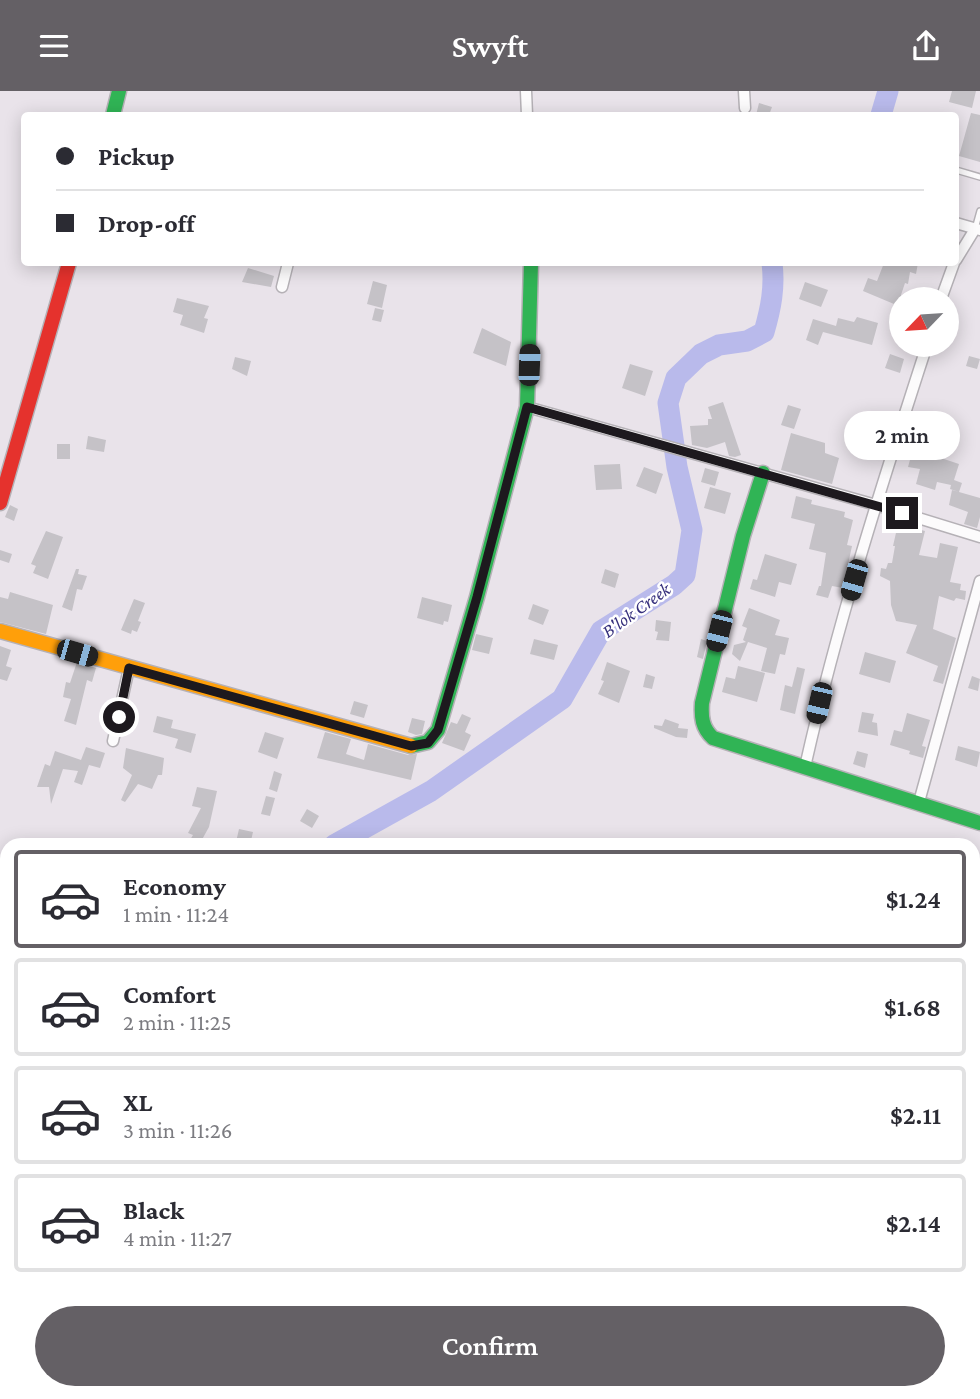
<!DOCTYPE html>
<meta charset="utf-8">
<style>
:root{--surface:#fff;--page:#f7f7f7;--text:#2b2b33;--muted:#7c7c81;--line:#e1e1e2;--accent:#646065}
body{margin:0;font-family:"Crimson Pro",serif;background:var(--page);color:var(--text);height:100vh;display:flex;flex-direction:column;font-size:26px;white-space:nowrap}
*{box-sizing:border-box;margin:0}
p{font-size:23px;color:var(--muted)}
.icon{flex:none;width:38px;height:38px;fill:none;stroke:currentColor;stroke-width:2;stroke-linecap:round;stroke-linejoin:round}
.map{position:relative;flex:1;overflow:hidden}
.drawer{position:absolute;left:0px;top:747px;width:980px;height:562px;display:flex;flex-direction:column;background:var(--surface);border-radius:21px 21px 0 0;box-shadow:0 4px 18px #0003}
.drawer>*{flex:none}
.guide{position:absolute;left:21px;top:21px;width:938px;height:154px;border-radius:7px;box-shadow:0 4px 18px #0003;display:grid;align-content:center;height:154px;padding:0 35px;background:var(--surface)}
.needle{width:46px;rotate:245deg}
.controls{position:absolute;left:889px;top:196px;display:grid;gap:14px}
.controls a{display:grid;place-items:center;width:70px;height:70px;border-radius:50%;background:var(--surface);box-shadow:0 4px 18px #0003;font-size:35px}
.end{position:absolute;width:32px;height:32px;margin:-16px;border:9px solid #1d191e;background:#fff;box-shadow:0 0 0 4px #fff}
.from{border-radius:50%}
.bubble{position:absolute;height:49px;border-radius:24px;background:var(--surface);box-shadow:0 4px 18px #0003;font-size:23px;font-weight:600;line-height:49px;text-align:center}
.car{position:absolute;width:21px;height:42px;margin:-21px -10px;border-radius:9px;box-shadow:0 0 5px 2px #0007;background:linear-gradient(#222 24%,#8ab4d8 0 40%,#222 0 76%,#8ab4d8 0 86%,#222 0)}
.guide b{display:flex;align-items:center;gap:24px;height:66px;font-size:26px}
.guide b+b{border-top:2px solid var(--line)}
.guide i{width:18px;height:18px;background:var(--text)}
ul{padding:12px 0 0;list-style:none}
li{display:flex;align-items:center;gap:21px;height:98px;margin:0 14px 10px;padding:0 21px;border:4px solid var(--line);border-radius:7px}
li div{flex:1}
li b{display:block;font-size:26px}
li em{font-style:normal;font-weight:600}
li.active{border-color:var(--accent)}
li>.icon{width:63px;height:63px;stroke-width:1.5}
.primary-button{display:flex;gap:14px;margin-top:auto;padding:14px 35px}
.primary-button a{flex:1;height:80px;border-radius:42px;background:var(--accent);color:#fff;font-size:28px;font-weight:600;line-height:80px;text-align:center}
header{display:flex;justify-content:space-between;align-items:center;height:91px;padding:0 35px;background:var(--accent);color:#fff;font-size:32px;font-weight:600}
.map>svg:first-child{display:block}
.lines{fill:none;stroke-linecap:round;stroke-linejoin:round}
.river{stroke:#b9baeb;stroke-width:21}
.building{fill:#c5c2c7}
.lane-casing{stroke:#b5b1b6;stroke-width:8}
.street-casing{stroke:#b5b1b6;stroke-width:13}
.fast-casing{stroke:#b5b1b6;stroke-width:17}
.slow-casing{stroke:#b5b1b6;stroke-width:17}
.jam-casing{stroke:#b5b1b6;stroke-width:17}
.lane{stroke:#fcfbfc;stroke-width:5}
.street{stroke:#fcfbfc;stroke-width:10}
.fast{stroke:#30b455;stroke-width:14}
.slow{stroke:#ff9f0a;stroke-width:14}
.jam{stroke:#e5322d;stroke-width:14}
.route{stroke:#1d191e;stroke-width:9}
.labels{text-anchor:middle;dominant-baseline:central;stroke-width:5;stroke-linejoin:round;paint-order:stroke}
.water-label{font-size:19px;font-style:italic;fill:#36307d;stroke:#fff}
</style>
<header><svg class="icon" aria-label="menu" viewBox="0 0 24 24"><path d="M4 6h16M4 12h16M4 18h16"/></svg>Swyft<svg class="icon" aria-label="share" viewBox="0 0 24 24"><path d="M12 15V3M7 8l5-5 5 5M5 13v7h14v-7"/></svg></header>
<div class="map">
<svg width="980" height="1308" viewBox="0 0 980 1308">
<rect width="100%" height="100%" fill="#e9e3ea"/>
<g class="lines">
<path class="river" d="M881,24l7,-24
M334,754l97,-54 131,-92 39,-68 73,-46 11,-10 7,-45 -15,-63 -9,-64 8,-25 25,-24 18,-9 28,-4 17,-9c7,-24 11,-45 8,-69
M63,1308l2,-6"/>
</g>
<path class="building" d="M952,0h24l-4,17 -23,-6z
M759,12l13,4 -3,8h-13z
M971,22l9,2v47l-21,-6z
M884,172h34l-2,11 -6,-2 -2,12 -3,-1 -4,12v29l-10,-3 3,-17 -31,-13 5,-13 9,3z
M248,177l26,8 -3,11 -29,-5z
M373,190l14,4 -5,23 -15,-4z
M805,191l23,8 -7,17 -22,-8z
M177,207l32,8 -5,12 4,1 -4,14 -24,-8 3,-10 -10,-3z
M375,217l9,2 -3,12 -9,-2z
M857,226l21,6 -6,22 -49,-13 -5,13 -12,-5 7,-21 23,7 2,-8 16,4z
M482,237l29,14 -5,24 -33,-13z
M890,263l14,5 -4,14 -15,-5z
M969,265l11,3 -3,10 -11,-3z
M235,266l16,4 -4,15 -15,-7z
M630,273l23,7 -8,25 -23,-8z
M723,311l18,53 -6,2 -6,-1 -4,-14 -18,6 -15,-3 -2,-19 18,-1v-6h4l-4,-12z
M788,314l13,4 -7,20 -13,-4z
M791,342l34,10v10l14,5 -7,26 -51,-14z
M88,345l18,4 -2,12 -18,-3z
M916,347l21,4 -2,14 24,8 -5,16 8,3 -3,9 -9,-3 1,-4 -14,-3 -2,8 -19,-6 4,-15 -12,-2z
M57,353h13v15h-13z
M620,373l2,25 -26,1 -2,-25z
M644,376l19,7 -7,20 -20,-8z
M705,377l14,4 -4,14 -14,-4z
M710,396l21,6 -6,21 -21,-6z
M952,399l28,8v19l-3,11 -13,-4 4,-12 -19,-7z
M796,405l16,4 -1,4 34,8 -1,5 9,3 -6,25 5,1 -9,42 -11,-2 -4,12 -12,-3 3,-9h2l5,-33 -17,-4 6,-25 -24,-6z
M10,414l8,4 -4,12 -9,-4z
M898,433l27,7 -6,24 18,3 3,-15 18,4 -8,35 11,2 -1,6 6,1 -1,9 -9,-2 -2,3 -15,-5 -6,33 23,9 -13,46 -10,-3 5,-15 -32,-13 11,-28 -21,-4 -5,-16 -1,-24 -10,-5 1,-8 5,1 2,-6h4l3,-17h-2z
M46,440l17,6 -15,42 -15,-6 3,-7 -5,-2z
M0,459l12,4 -3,9 -9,-3z
M765,463l32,10 -6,21 -12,-3 -4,15 -25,-8 3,-10 4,1z
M76,478h3l-1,5 9,2 -5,14 -5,-1 -5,22 -10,-4z
M605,478l14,5 -4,14 -14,-5z
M10,501l43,13 -7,29 -46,-12v-25l8,2z
M422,506l30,8 -4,17 -4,-1 -1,4 -26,-7z
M134,508l11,4 -7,18 3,1 -4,10 -5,-2 -1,4 -10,-4z
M533,513l16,6 -6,15 -15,-6z
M749,517l31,12 -5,15 14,3 -4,17 -5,-1 -5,20 -14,-3 6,-23 -19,-6 -8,19 -8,-7 2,-9 12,-3 -3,-2 4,-12 -5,-2z
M656,529l15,2 -2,19 -13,-1 2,-8 -3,-1z
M476,543l17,4 -4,16 -17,-4z
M534,548l24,6 -4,15 -24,-6z
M701,548l6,2 -4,18 -6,-2z
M0,555l11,4 -5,16 6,2 -5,13 -7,-2z
M865,561l31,9 -6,22 -31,-9z
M77,571l19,6 -4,14 -5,-2 -11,45 -12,-4 7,-22 -8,-2 3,-15 4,1z
M607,571l23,9 -11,32 -21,-9 6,-13 -3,-1z
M738,575l27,7 -8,29 -35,-10 4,-15 9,2z
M797,576l8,2 -10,45 -15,-4 5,-25 7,2z
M646,583l9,3 -3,12 -9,-2z
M972,585l8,3 -2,12 -10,-3z
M354,610l14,4 -4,13 -14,-4z
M862,621l12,2 -2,8 5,1 1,13 -20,-4z
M907,622l23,7 -8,26 4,1 -3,11 -14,-4 1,-3 -20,-6 4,-15 8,2z
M462,623l9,4 -6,14 6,3 -7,16 -22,-8 9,-21 6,2z
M157,625l16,4 -2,8 25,6 -5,19 -16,-5 3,-9 -25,-7z
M412,627l13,3 -3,13 -6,1 -8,-3z
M665,628l14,5 -1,4 10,1 -1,9 -11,-1 -22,-9v-3l8,1z
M265,641l19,6 -7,21 -19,-7z
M325,641l26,7 -5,15 18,6 4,-16 40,11 9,-1 -6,26 -94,-22z
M958,655l22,6 -3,15 -22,-7z
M86,656l19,6 -5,15 -11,-3 -7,20 -8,-3 4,-11 -15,-2 -12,35 -2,-17h-12l8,-23 5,2 5,-15 26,9z
M126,657l38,10 -2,17h-4l-6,14 -14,-5 -13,18 -4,-2 11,-25 -9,-7z
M857,660l11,3 -3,14 -12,-4z
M274,680l8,3 -5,18 -8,-3z
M197,696l20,4 -8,36 -10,18h-12l6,-10 -5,-2 13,-25 -9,-2z
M266,705l9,2 -5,18 -9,-2z
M307,718l12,7 -7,12 -12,-7z
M239,738l14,3 -3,13 -14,-3z"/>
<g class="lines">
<g class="lane-casing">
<path id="lane" d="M956,79l24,7
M975,138l5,-18
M973,958l7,2
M973,1026l7,2
M873,1302l22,6"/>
</g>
<g class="street-casing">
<path id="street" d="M526,0l1,24
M744,0l1,17
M956,132l24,7
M956,169l19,-31
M282,196l6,-24
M941,208l13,-36
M527,316l349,98 104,32
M113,650l16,-73
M805,676c32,-143 77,-283 122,-422
M919,711l61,-221"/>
</g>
<g class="fast-casing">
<path id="fast" d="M113,24l6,-24
M763,382l-20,63 -41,167c-1,14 0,25 11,35l267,85
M411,655l17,-4 10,-12 39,-133 50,-190 4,-144
M973,1117l7,-26
M922,1308l1,-6
M938,1308l1,-6"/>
</g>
<g class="slow-casing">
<path id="slow" d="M0,540l411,115
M973,1178l7,-25"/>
</g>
<g class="jam-casing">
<path id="jam" d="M0,412l69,-240"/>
</g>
<use href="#lane" class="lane"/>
<use href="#street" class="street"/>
<use href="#fast" class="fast"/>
<use href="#slow" class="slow"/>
<use href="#jam" class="jam"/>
</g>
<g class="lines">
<path class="route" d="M119,626l10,-49 282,78 17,-3 10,-13 39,-133 50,-190 375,106"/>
</g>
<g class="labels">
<g class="water-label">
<text transform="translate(636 519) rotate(-36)">B'lok Creek</text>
</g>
</g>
</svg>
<div class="controls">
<a><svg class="needle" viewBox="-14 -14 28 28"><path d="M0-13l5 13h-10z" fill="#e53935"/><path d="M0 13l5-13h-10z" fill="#7c7c81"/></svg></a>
</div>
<i class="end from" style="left:119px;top:626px"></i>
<i class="end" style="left:902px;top:422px"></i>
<div class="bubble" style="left:844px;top:320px;width:116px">2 min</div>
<i class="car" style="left:529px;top:274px;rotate:2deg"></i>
<i class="car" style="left:854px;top:489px;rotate:196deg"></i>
<i class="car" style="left:719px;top:540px;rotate:194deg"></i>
<i class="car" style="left:77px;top:562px;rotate:106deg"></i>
<i class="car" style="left:819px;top:612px;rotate:193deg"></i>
<div class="guide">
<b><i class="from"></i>Pickup</b>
<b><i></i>Drop-off</b>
</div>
<section class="drawer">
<ul>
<li class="active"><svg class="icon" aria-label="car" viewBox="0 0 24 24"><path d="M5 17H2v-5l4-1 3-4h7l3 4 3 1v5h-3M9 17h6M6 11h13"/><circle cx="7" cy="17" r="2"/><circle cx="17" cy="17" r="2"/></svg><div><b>Economy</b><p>1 min · 11:24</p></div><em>$1.24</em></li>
<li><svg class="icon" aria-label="car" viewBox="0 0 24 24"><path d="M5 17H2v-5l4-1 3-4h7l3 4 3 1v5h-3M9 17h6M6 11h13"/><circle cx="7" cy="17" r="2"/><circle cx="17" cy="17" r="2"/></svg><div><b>Comfort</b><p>2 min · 11:25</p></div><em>$1.68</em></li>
<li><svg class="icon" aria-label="car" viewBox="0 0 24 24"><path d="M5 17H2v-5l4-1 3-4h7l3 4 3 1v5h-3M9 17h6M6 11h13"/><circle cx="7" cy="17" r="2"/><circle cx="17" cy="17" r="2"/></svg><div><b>XL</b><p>3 min · 11:26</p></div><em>$2.11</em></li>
<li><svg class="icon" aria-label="car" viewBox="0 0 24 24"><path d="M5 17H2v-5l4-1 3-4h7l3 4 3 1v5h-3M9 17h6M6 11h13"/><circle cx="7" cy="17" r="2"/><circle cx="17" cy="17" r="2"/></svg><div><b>Black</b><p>4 min · 11:27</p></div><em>$2.14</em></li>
</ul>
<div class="primary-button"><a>Confirm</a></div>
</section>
</div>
